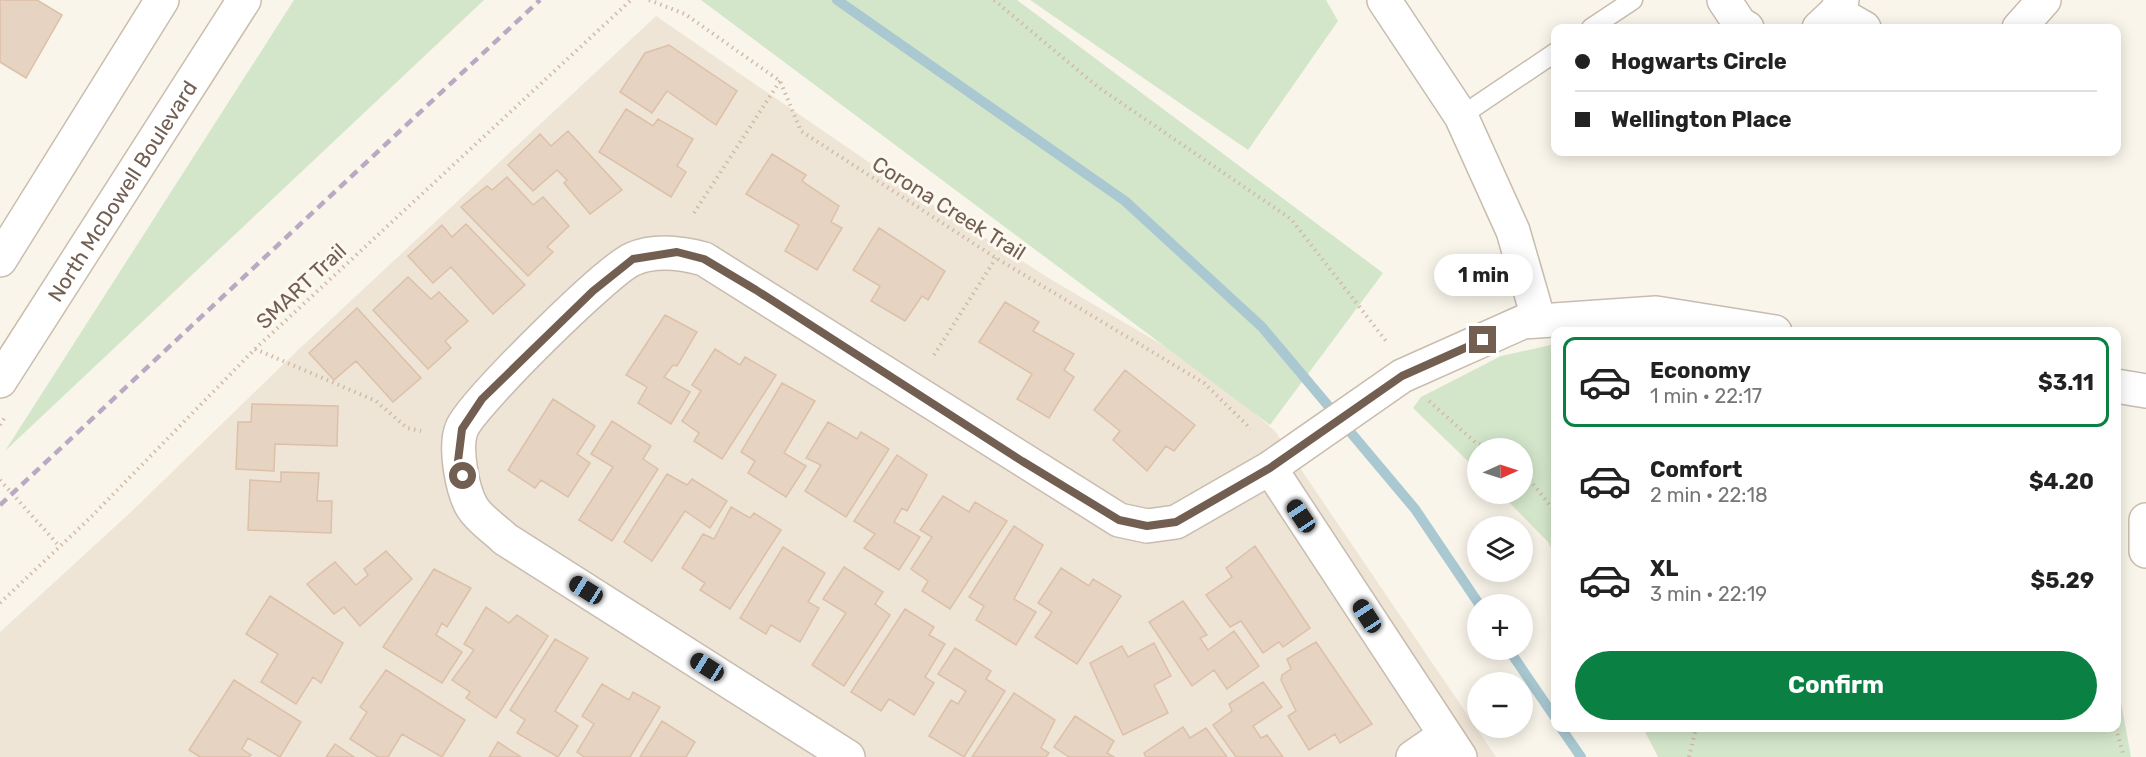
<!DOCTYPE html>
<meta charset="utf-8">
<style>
:root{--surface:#fff;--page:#f2f2f2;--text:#222;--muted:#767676;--line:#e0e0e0;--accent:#0b8043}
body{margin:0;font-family:Rubik,sans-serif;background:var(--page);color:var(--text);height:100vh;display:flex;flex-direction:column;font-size:22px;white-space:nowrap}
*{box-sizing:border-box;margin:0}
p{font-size:20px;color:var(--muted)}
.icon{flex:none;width:33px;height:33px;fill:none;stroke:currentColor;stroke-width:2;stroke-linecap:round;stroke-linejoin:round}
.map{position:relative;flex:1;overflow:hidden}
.panel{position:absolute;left:1551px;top:327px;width:570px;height:405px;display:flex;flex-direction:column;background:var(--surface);border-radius:12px;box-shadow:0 3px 15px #0003}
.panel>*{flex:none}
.hud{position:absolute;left:1551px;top:24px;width:570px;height:132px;border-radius:12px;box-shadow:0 3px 15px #0003;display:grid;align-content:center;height:132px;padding:0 24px;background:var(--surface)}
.needle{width:39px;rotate:87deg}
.tools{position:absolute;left:1467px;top:438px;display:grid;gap:12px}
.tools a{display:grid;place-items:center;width:66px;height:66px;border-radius:50%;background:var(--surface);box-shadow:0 3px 15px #0003;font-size:30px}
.end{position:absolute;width:27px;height:27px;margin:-14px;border:8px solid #725f51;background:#fff;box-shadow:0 0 0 3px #fff}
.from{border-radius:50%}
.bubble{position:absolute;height:42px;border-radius:21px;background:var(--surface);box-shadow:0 3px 15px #0003;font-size:20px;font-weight:700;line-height:42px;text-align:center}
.car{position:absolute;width:18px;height:36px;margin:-18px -9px;border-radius:8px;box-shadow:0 0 4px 2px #0007;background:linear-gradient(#222 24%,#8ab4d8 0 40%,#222 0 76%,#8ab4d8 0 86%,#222 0)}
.hud b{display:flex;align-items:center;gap:21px;height:57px;font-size:22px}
.hud b+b{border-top:2px solid var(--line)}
.hud i{width:15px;height:15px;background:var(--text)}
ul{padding:10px 0 0;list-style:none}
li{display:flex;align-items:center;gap:18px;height:90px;margin:0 12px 9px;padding:0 12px;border:3px solid transparent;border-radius:12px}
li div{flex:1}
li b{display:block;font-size:22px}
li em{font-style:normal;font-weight:700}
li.on{border-color:var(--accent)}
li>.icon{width:54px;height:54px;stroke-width:1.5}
.action{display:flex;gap:12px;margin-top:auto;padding:12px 24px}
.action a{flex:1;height:69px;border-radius:36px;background:var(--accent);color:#fff;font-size:24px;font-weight:700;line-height:69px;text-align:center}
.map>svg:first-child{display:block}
.residential{fill:#eee5d7}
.green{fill:#d3e6ca}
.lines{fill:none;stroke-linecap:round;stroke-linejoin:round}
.stream{stroke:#a9c8d2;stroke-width:10}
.building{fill:#e7d3c1;stroke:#dcc0a8;stroke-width:1.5}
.lane-casing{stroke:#c8bcaf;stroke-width:21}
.street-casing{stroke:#c8bcaf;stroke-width:36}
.secondary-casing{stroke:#cbbdad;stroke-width:36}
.path{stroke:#d1bba8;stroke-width:4;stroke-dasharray:1.5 4.5;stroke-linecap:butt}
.lane{stroke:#fff;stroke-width:18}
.street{stroke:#fff;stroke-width:33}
.secondary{stroke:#fff;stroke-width:33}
.rail{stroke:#b9a9c3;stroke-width:4.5;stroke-dasharray:9 6;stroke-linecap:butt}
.route{stroke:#725f51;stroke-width:8}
.labels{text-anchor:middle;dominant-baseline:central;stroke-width:6;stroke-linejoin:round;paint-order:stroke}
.street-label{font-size:21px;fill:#725f51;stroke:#fdf9f1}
</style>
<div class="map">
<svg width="2146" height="757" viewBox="0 0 2146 757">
<rect width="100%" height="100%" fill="#faf5ea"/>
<path class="residential" d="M656,16l246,169 150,95 153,90 70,61 221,326h-1496v-125l132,-121 166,-161z"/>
<path class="green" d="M294,0h190l-479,451z
M701,0h316l366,273 -113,152z
M1030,0h296l12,21 -90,129z
M1555,344h1l-1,212 -7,-14 -47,-48h21v-46h-44l-1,22 -64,-62 8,-11 80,-41z
M2117,680l14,77h-473l-15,-29h473z"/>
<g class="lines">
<path class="stream" d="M837,0l288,201 137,126 153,182 64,95
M1509,650l47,69
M1561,728l20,29"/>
</g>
<path class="building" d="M0,0h37l25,15 -36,63 -26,-16z
M669,45l68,46 -21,34 -49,-34 -15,22 -32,-21 25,-39z
M626,109l27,17 5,-7 35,20 -16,27 9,6 -15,25 -72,-45z
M568,131l54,59 -32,24 -26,-31 3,-3 -10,-10 -24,21 -25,-26 32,-31 11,12z
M772,154l34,21 -4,6 37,25 -8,16 11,6 -25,42 -32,-19 14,-26 -53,-31z
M507,177l26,28 10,-8 26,29 -22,21 6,5 -25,24 -67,-69 26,-21 5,4z
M466,224l59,61 -32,29 -42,-47 -18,16 -25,-27 34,-31 10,12z
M879,228l66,43 -17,29 -6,-4 -17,25 -34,-20 9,-15 -27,-16z
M408,277l23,22 8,-7 29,29 -23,20 6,7 -23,21 -55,-59z
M1005,302l34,20 -6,9 41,23 -10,16 10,7 -25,41 -32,-19 15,-25 -53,-32z
M357,308l64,70 -28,24 -37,-41 -22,19 -25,-27z
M665,315l32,17 -20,34 -4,-1 -9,12 26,15 -19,32 -33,-21 9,-16 -21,-12z
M715,349l25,16 5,-8 31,18 -54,84 -28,-18 5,-8 -17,-12 19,-30 -9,-6z
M1125,370l70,55 -21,26 -8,-5 -19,25 -34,-31 7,-9 -26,-21z
M782,383l33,18 -31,52 22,13 -20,31 -38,-24 7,-12 -14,-9z
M553,399l42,27 -18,28 13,9 -22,34 -27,-17 -6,8 -27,-18z
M252,404l86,2 -1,40 -62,-2 -1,27 -38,-2 2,-47h13z
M612,421l39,25 -8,13 15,10 -46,72 -33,-21 34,-53 -22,-13z
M828,422l29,17 4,-7 28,17 -43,68 -41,-26 16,-26 -15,-7z
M897,455l30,20 -20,36 -5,-3 -8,14 26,15 -21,33 -35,-22 11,-14 -21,-13z
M281,472l38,1 -2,28h15l-1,32 -83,-3 2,-50 31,2z
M667,474l20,11 5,-6 35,22 -17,27 -25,-17 -33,50 -28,-19z
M943,496l26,16 6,-10 32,19 -57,88 -28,-18 6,-10 -17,-12 21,-32 -12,-7z
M731,507l19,11 4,-5 27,17 -51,79 -30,-19 5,-7 -23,-15 21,-34 11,5z
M1014,526l29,19 -29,54 22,13 -20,33 -40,-25 8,-14 -15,-9z
M1255,546l55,82 -27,19 -4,-5 -16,11 -22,-32 -11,6 -24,-32 26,-18 -6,-9z
M783,547l42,26 -17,29 11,6 -19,34 -29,-17 -5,9 -26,-16z
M386,551l26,28 -52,47 -16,-19 -10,7 -27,-30 28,-22 21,23 12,-10 -4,-6z
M844,567l39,25 -8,12 15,11 -46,71 -32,-21 34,-52 -23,-14z
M1061,568l28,18 4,-7 28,17 -44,68 -42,-27 17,-25 -14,-9z
M434,569l37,19 -24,39 -5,-4 -6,12 26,17 -20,31 -59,-36z
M270,596l73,47 -22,40 -8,-6 -17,27 -35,-22 17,-28 -32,-20z
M1183,601l24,34 -7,3 8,12 26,-19 25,35 -32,23 -13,-19 -22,16 -43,-64z
M486,607l23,16 8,-8 31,21 -52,82 -30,-20 4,-6 -18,-12 22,-30 -10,-6z
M905,609l29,18 -5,8 16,9 -20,33 9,6 -20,32 -25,-16 -8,12 -30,-19z
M555,639l33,19 -33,53 23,15 -20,31 -41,-24 8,-13 -15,-10z
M1316,642l56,82 -32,19 -5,-9 -26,16 -21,-34 8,-5 -15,-31 1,-5 9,-6 -4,-10z
M1154,643l17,33 -17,9 14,28 -45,22 -33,-72 32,-17 6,11z
M955,648l36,23 -5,8 19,12 -41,66 -35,-21 22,-36 7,4 8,-13 -28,-17z
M386,670l79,50 -23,37 -40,-23 -14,23h-10l-28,-18 17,-27 -7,-5z
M234,680l67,42 -21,35 -32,-19 -6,11 9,6 -2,2h-49l-11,-7z
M1263,682l19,25 -29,19 8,12 6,-3 16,22h-47l-23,-32 19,-14 -3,-7z
M602,684l27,16 4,-8 27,15 -30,50h-46l-7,-5 17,-28 -12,-8z
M1014,693l41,27 -14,28 8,5 -3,4h-74z
M1075,716l39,25 -7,12 7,4h-45l-15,-10z
M662,721l33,21 -9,15h-46z
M1183,727l7,11 16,-10 21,29h-81l-2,-4z
M498,742l23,15h-32z
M335,744l19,13h-28z"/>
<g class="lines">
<g class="lane-casing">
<path id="lane" d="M1591,28l42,-28
M1461,116l95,-64"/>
</g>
<g class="street-casing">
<path id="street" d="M1384,0l77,116 52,115 26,90
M1724,0l16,24 7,4
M1836,12l28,16
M1819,28l17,-16 6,-12
M2019,28l25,-28
M2116,386l30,5
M1270,468l190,289
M848,757l-343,-218c-10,-10 -26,-20 -33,-32 -10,-17 -18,-61 -10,-79 11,-25 146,-159 171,-169 23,-10 49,-6 71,0l415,261 28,6 29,-4 94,-54 132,-92 121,-54 133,-9 119,19
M1413,757l32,-22"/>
</g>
<g class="secondary-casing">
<g id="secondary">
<path d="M0,260l162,-260"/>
<path id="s1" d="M0,381l244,-381"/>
<path d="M2146,520v31"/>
</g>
</g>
<path class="path" d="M649,0l36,14 95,67 21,50 195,127 208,125 47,46
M994,0l104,87 193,132 95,122
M694,213l86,-132
M255,349l121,52 31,27 14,3
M934,355l62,-97
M1429,401l47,42 13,5
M0,425l6,-9
M1522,470l34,43
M0,480l60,67
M0,603l90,-85 165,-169 376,-349
M2116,728l8,29
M1689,757l7,-29"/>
<use href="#lane" class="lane"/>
<use href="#street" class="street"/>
<use href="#secondary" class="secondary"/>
<path class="rail" d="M0,505l540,-505"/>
</g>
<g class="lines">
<path class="route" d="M463,476l-5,-15 4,-32 20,-30 111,-108 40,-32 44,-7 27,7 52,31 266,171 97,59 28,6 29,-4 94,-54 132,-92 81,-36"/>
</g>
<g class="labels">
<g class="street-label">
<text stroke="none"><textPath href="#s1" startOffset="226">North McDowell Boulevard</textPath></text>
<text transform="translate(949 208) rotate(32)">Corona Creek Trail</text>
<text transform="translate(301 286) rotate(-43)">SMART Trail</text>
</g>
</g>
</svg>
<div class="tools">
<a><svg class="needle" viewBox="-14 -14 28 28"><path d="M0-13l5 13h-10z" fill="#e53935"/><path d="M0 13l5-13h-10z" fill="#767676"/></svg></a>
<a><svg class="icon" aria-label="layers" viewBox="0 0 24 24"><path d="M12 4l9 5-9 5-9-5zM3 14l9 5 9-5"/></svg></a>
<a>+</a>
<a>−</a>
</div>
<i class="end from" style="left:463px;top:476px"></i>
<i class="end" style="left:1483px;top:340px"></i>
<div class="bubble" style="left:1434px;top:254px;width:99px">1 min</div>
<i class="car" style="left:1301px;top:516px;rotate:326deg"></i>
<i class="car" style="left:586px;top:590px;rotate:302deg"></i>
<i class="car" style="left:1367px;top:616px;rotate:327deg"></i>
<i class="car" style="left:707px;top:667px;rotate:302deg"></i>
<div class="hud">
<b><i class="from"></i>Hogwarts Circle</b>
<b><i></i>Wellington Place</b>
</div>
<section class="panel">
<ul>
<li class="on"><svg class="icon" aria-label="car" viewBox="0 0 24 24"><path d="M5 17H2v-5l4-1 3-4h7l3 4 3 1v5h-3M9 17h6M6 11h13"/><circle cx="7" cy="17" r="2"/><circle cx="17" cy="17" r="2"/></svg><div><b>Economy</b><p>1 min · 22:17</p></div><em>$3.11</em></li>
<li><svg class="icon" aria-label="car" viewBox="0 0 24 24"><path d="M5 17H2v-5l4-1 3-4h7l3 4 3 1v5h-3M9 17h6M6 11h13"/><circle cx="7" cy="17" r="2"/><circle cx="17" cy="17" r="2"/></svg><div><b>Comfort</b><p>2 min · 22:18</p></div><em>$4.20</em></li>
<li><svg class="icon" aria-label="car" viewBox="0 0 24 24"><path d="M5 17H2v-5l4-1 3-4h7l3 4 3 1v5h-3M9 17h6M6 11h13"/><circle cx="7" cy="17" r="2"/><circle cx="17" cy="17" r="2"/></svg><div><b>XL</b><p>3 min · 22:19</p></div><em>$5.29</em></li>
</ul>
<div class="action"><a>Confirm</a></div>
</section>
</div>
